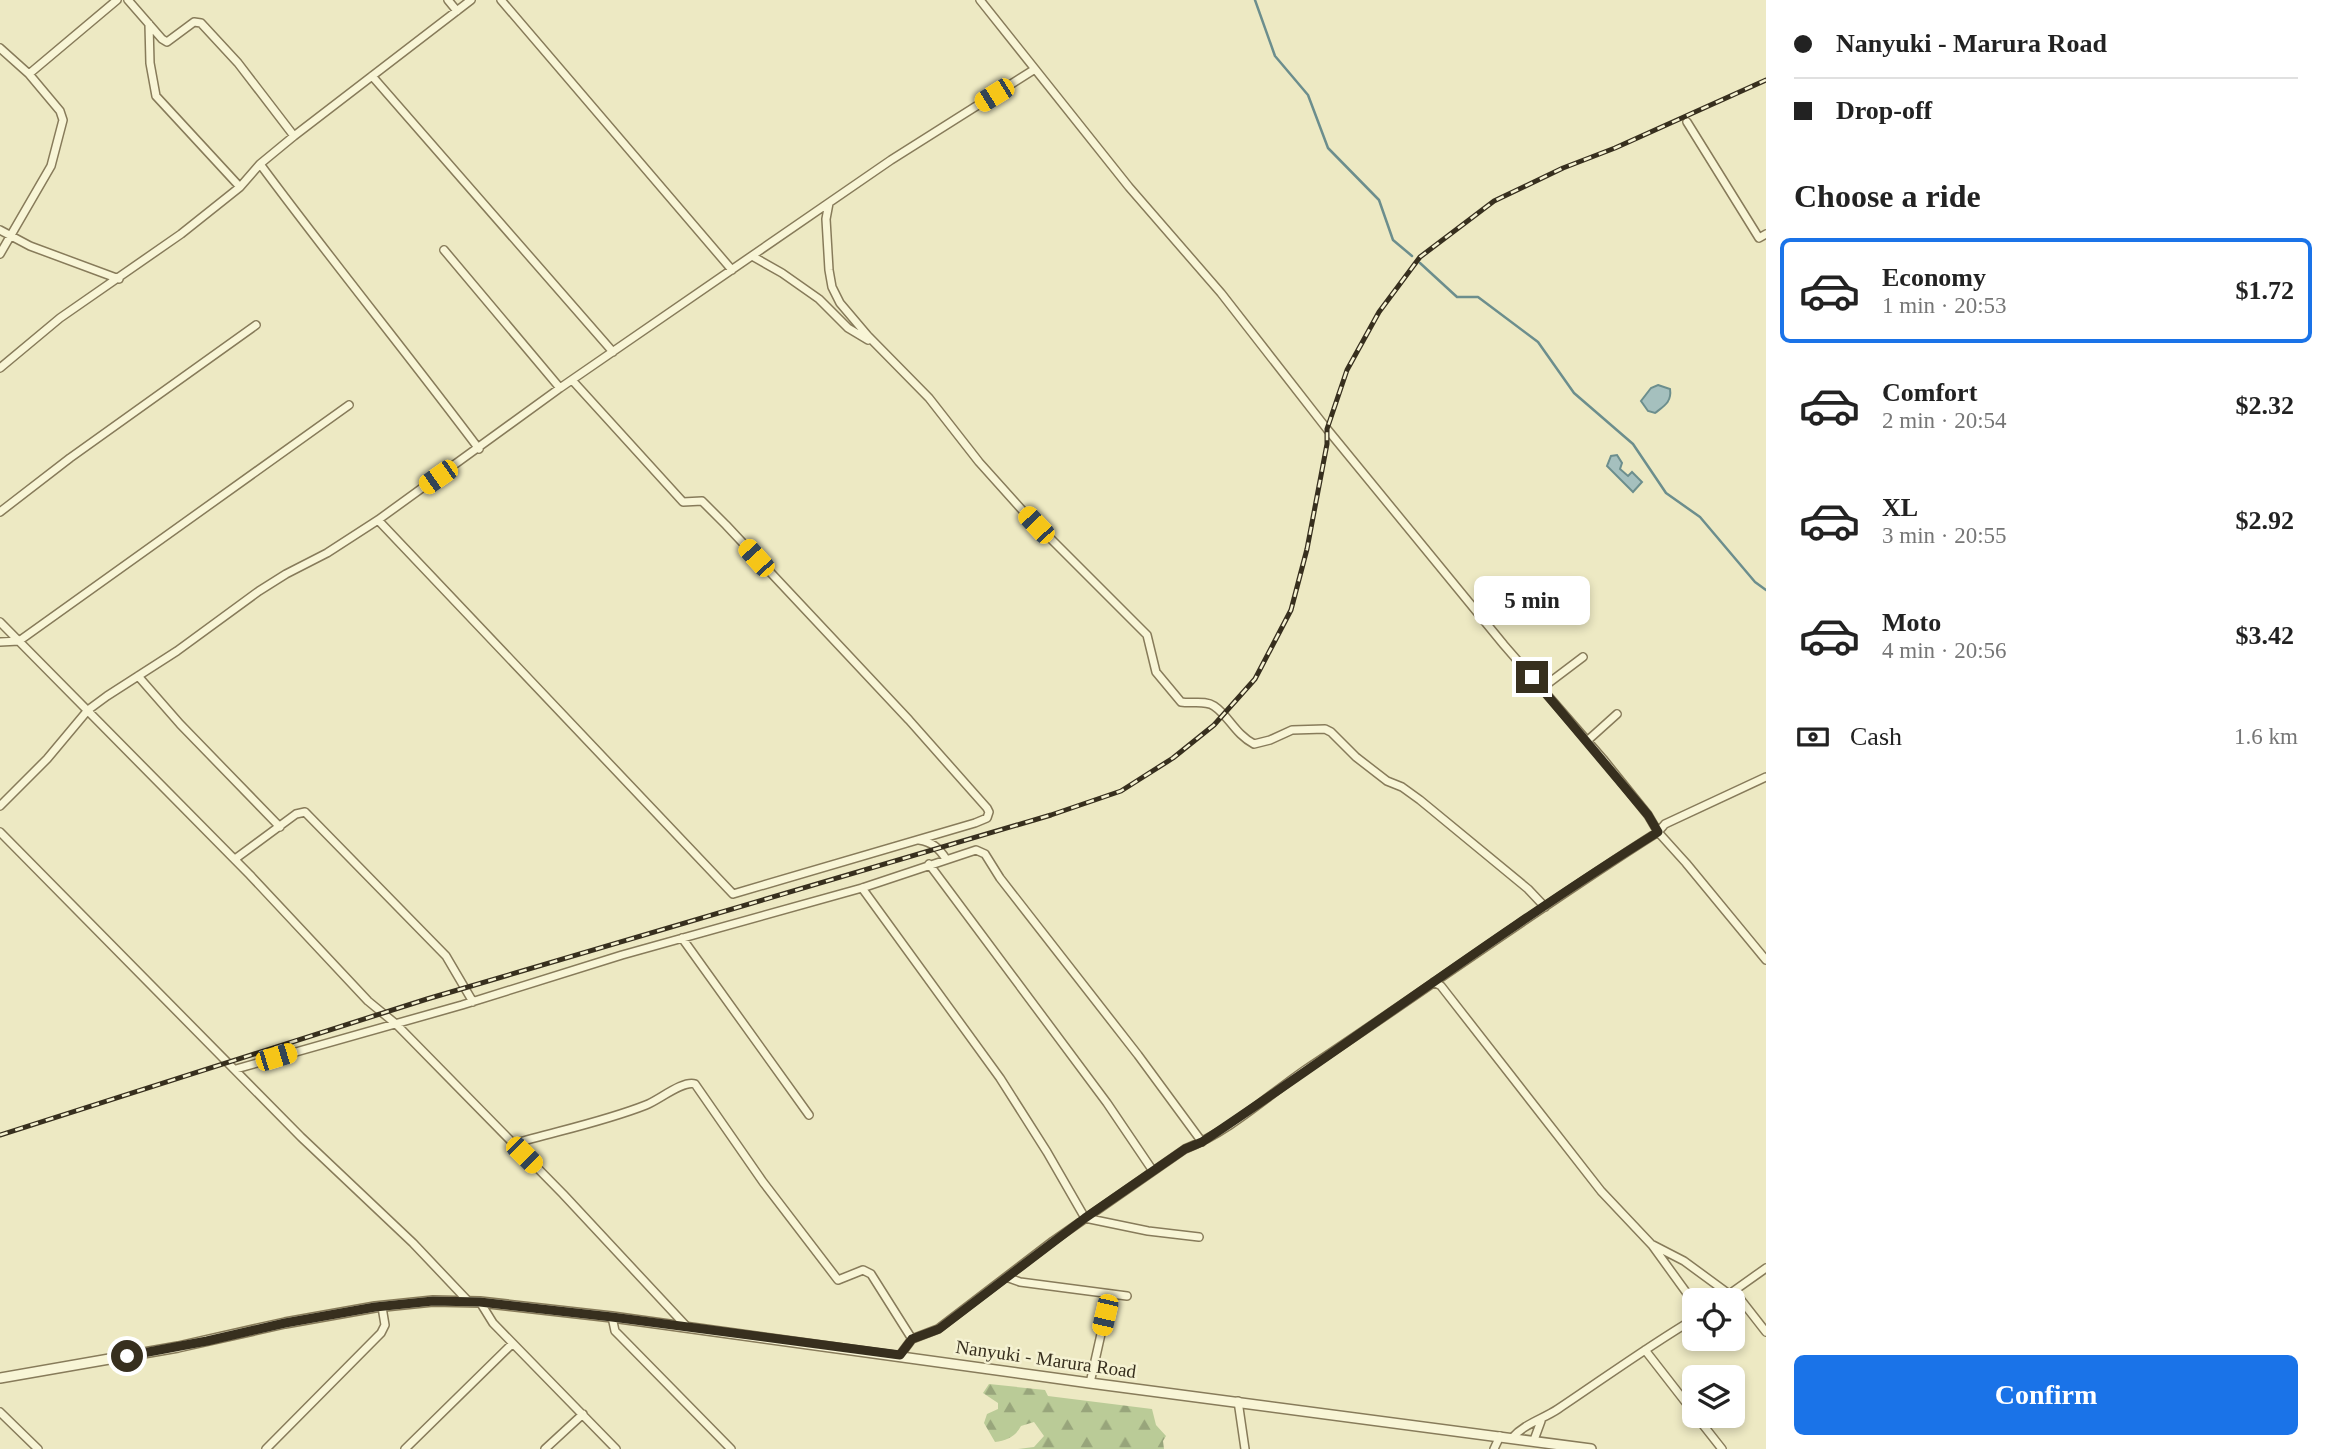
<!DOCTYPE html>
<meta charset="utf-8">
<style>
:root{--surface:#fff;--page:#f2f2f2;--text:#222;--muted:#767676;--line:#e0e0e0;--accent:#1a73e8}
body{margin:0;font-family:Georgia,serif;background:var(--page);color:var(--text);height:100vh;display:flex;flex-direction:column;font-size:26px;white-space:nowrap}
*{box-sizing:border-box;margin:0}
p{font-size:23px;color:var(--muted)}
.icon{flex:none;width:38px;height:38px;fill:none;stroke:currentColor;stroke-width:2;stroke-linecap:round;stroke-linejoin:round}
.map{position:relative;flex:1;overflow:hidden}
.details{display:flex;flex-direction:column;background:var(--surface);width:560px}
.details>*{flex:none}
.guide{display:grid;align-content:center;height:154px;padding:0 28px;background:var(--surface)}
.buttons{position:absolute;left:1682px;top:1288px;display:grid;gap:14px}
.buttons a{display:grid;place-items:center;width:63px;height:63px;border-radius:10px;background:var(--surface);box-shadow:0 4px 10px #0003;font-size:35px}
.end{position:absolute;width:32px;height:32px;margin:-16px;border:9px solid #372f1e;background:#fff;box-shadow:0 0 0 4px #fff}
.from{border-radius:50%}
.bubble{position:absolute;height:49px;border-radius:10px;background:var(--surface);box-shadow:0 4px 10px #0003;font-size:23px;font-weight:800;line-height:49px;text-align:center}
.car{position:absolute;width:21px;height:42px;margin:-21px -10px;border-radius:9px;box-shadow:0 0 5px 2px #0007;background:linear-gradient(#f5c518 24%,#345 0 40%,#f5c518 0 76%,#345 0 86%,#f5c518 0)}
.guide b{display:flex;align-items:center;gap:24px;height:66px;font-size:26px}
.guide b+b{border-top:2px solid var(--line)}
.guide i{width:18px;height:18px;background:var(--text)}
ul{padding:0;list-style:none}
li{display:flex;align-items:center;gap:21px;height:105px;margin:0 14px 10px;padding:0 14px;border:4px solid transparent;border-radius:10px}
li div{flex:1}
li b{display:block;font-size:26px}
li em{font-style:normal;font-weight:800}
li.current{border-color:var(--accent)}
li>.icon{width:63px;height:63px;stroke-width:1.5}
h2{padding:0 28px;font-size:32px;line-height:84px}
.pay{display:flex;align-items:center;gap:18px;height:77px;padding:0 28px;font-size:26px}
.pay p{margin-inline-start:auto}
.cta{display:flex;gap:14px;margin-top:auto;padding:14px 28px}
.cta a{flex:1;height:80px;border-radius:10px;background:var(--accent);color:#fff;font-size:28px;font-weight:800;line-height:80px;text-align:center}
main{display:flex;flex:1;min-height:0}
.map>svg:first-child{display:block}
.forest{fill:url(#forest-firs)}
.water{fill:#a5c0be;stroke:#6c8e8d;stroke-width:2}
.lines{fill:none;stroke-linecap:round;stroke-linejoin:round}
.stream{stroke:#6c8e8d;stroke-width:2.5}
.minor-casing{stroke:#877b5a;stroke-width:10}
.tertiary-casing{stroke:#877b5a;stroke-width:12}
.minor{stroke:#f8f5d6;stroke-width:7}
.tertiary{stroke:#f8f5d6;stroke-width:9}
.rail-casing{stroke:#372f1e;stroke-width:5}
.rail{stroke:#f5f2d2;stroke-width:2.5;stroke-dasharray:8;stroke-linecap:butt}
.route{stroke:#372f1e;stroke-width:9}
.labels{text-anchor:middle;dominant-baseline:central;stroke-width:5;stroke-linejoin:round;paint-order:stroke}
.street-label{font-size:19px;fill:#372f1e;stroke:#f5f2d2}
</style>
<main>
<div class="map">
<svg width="1766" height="1449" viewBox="0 0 1766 1449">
<defs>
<pattern id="forest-firs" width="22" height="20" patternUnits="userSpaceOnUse" patternTransform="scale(1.75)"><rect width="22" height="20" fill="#bacb97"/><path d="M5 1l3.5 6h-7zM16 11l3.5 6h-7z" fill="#98a57b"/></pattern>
</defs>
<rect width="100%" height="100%" fill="#ede9c3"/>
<path class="forest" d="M989,1384l56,6 3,6 104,13 4,16 10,11 -3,5 1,8h-146l16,-2 10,-11 -10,-14 -13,4c-5,10 -14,15 -26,16l-11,-19 3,-9 11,-5v-6l-15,-10z"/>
<path class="water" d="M1658,385l12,4c2,13 -6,17 -15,24l-7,-2 -7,-10 10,-13z
M1617,455l5,8 -2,6 8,7 4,-4 10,10 -9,10 -26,-26 4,-10z"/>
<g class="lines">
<path class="stream" d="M1255,0l20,56 33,39 20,53 51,52 14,40 19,16
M1420,263l37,34h21l60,45 36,51 59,51 33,49 34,24 55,65 11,8"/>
<g class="minor-casing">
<path id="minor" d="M128,0l34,39 5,3 27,-20 7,1 37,40 56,73
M448,0l9,11
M501,0l231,270
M980,0l149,187 92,106 106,136 177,216 99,114 45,56 10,17 28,31 80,97
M149,24l1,39 6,33 84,91
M0,48l29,26
M372,76l241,276
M1687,122l72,116 7,-4
M260,164c71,96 147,189 219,285
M829,203l-3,16 3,51 3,17 8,16 28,33 61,62 50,64 44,49 124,124 9,37 25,30c11,2 24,-2 33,4 15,10 21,28 40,38l16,-4 22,-10 33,-1 6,3 25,25 31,24 15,6 18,13 108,89 17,18
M0,230l30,16 89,33
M444,250l116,138
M0,254l51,-88 12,-46 -3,-9 -31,-37 88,-74
M752,256l30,17 37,26 29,29 20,12
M0,368l60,-50 121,-84 59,-47 20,-23 34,-28 177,-136
M0,512l70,-54 186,-133
M378,520l355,374 242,-71 12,-5 2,-6 -2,-4 -78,-88 -183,-195 -24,-24 -19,1 -111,-122
M0,622l250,253 118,126 28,23 167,170 125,134
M0,642l19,-1 330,-236
M138,676l42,48 100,103
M1542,688l41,-31
M1587,741l30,-27
M0,806l47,-47 41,-49 19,-14 70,-45 82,-60 27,-17 41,-21 51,-33 182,-132 331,-228 144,-91
M0,832l301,305 112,106 55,58
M919,840c13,2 20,8 27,19
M235,859l61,-45 9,-2 141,144 27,46
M929,864l178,239 46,68
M862,888l138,190 47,74 38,66 63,13 51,6
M682,938l127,177
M1434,982l7,4 160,205 51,54 42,58
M236,1069l226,-64 160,-50 240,-67 114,-38 9,4 15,24 138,177 64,87
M513,1144c44,-13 90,-22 133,-39 13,-5 37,-25 49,-21l68,98 75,98 25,-10 8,4 41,65
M1653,1245l31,16 45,33
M1006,1277l14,5 107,14
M1734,1291l32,41
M1721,1300l45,-32
M480,1302l13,21 123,126
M612,1317l3,14 5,5 111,113
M1645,1350l49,63
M900,1355l12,-16 26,-10 115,-88 132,-92c45,-18 81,-52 120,-79 118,-78 233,-162 353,-238l7,-8 101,-47
M1090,1383l20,-89
M1238,1401l7,48
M0,1412l38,37
M1696,1416l26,33
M1512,1438c12,-14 31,-19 46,-29 45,-30 89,-62 136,-90
M1534,1440l7,-19
M266,1449l115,-116 4,-8 -3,-18
M405,1449l107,-105
M545,1449l38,-35
M1494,1449l6,-13"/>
</g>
<g class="tertiary-casing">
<path id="tertiary" d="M0,1378l178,-31 107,-24 90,-16 58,-6 47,1 132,15 478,66 501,66"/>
</g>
<use href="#minor" class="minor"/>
<use href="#tertiary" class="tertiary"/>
<g class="rail-casing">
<path id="rail" d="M0,1135l427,-136 624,-184 70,-24 52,-33 41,-33 41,-46 36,-69 16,-61 20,-105v-15l20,-59 32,-58 41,-55 74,-56 69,-33 52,-20 151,-68"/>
</g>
<use href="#rail" class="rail"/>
</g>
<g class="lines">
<path class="route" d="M127,1356l80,-15 78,-18 90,-16 58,-6 47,1 132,15 288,38 12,-16 27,-10 146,-111 100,-69 17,-7 21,-14c145,-98 286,-203 435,-296l-10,-17 -116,-138"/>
</g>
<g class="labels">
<g class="street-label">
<text transform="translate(1046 1359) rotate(8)">Nanyuki - Marura Road</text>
</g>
</g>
</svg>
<div class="buttons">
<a><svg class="icon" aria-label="locate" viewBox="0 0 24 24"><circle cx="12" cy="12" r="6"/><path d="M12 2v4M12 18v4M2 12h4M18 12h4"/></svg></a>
<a><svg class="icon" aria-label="layers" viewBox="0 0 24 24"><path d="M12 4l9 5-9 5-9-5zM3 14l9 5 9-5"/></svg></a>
</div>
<i class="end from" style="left:127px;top:1356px"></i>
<i class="end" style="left:1532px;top:677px"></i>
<div class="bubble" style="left:1474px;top:576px;width:116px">5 min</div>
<i class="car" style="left:994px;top:95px;rotate:238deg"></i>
<i class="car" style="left:438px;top:477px;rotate:235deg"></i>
<i class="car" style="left:1036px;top:525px;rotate:317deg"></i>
<i class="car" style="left:756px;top:558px;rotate:318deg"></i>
<i class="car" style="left:276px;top:1057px;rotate:73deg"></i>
<i class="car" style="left:524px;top:1155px;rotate:135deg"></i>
<i class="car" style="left:1105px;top:1315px;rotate:193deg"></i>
</div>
<section class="details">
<div class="guide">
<b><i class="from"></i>Nanyuki - Marura Road</b>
<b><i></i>Drop-off</b>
</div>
<h2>Choose a ride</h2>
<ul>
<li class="current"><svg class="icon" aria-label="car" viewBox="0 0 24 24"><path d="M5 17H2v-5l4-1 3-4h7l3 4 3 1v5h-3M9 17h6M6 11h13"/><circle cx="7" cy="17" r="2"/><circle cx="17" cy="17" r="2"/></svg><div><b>Economy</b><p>1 min · 20:53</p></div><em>$1.72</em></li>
<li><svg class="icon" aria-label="car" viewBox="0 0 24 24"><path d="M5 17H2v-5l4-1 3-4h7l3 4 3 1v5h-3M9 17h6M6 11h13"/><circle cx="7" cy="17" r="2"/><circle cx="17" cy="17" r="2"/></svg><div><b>Comfort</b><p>2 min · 20:54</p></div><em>$2.32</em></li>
<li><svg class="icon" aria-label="car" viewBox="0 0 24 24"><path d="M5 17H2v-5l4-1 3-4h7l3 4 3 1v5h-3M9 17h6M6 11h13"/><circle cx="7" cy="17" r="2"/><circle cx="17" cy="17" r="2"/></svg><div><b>XL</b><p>3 min · 20:55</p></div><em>$2.92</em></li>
<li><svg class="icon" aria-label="car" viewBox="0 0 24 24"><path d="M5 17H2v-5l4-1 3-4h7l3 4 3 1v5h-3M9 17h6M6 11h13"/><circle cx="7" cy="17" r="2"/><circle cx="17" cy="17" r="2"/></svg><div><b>Moto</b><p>4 min · 20:56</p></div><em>$3.42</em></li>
</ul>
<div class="pay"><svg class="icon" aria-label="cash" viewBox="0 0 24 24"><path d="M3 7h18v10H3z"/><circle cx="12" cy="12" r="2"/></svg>Cash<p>1.6 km</p></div>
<div class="cta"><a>Confirm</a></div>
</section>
</main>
